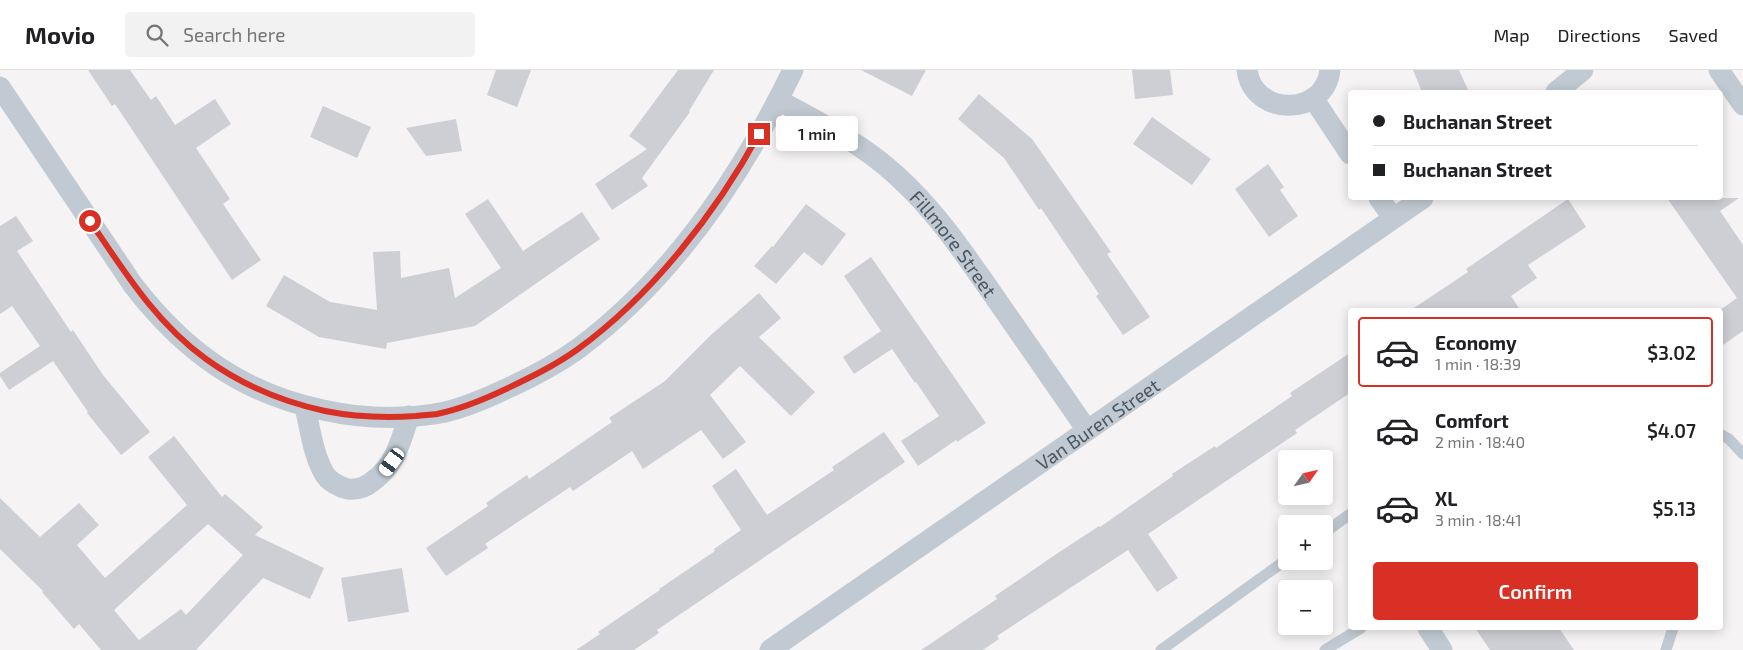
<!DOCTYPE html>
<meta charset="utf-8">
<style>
:root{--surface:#fff;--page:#f2f2f2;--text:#202124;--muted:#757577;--line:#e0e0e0;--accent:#d93025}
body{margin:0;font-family:"Exo 2",sans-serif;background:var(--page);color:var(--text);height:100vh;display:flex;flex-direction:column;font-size:19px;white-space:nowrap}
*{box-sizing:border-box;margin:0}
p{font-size:16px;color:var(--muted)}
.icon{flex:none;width:28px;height:28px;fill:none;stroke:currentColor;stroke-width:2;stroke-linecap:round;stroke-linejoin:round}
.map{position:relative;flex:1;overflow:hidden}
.sheet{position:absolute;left:1348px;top:238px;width:375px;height:322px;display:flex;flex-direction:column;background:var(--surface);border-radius:5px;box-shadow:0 2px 12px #0003}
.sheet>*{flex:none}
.guide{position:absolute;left:1348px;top:20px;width:375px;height:110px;border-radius:5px;box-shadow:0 2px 12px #0003;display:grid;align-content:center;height:110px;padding:0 25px;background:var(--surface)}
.needle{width:32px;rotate:56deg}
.controls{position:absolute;left:1278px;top:380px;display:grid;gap:10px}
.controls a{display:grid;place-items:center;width:55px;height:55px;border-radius:5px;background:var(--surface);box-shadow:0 2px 12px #0003;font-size:25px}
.end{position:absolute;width:22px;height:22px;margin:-11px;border:6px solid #d93025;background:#fff;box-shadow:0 0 0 2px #fff}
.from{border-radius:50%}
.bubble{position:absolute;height:35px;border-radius:5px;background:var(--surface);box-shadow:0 2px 12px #0003;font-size:16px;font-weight:600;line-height:35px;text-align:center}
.car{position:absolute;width:15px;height:30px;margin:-15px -8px;border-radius:6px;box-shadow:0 0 4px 1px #0007;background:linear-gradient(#fff 24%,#345 0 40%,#fff 0 76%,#345 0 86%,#fff 0)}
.guide b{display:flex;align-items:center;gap:18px;height:48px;font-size:19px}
.guide b+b{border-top:1px solid var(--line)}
.guide i{width:12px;height:12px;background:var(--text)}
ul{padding:9px 0 0;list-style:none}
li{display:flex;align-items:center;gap:15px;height:70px;margin:0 10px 8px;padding:0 15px;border:2px solid transparent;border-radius:5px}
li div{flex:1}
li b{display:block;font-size:19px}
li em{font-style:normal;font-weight:600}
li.selected{border-color:var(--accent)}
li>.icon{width:45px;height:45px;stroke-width:1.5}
.cta{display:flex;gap:10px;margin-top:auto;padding:10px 25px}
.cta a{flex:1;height:58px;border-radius:5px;background:var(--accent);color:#fff;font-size:20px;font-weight:600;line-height:58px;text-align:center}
header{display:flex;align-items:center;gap:30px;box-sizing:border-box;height:70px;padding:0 25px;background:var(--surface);border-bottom:1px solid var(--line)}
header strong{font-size:24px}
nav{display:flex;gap:28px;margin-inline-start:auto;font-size:18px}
.search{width:350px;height:45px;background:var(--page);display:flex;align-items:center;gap:12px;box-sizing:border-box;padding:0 18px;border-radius:5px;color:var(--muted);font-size:19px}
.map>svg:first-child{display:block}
.building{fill:#cdcfd5;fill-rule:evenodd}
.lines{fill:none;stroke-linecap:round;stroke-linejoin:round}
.service{stroke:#c1cad2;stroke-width:11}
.minor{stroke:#c1cad2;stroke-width:21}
.route{stroke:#d93025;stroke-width:6}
.labels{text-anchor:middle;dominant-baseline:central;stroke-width:4;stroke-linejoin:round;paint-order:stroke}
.street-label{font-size:19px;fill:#4a5661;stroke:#fff}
</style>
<header>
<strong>Movio</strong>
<div class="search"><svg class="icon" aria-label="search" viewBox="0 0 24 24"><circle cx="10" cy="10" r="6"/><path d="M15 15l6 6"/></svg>Search here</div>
<nav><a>Map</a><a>Directions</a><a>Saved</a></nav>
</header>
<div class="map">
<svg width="1743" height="580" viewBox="0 0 1743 580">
<rect width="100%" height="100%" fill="#f5f3f3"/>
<path class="building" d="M88,0h42l21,30 5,-4 19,29 40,-26 16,25 -35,24 34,51 -7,5 38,56 -29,20 -117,-176 -3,2z
M496,0h35l-14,37 -30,-12z
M678,0h36l-25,41 1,1 -48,66 6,8 -36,24 -17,-26 52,-35 -18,-13z
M861,0h65l-14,26z
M1132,0h38l3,25 -38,4z
M1413,0h46l10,22h-47z
M979,24l53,45 79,113 -4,2 43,63 -27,18 -27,-39 3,-2 -58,-86 -2,2 -35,-52 -46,-39z
M323,36l48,21 -14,31 -47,-21z
M1152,47l59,42 -19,26 -59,-41z
M456,49l6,32 -36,5 -20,-28z
M1268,94l16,23 -4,3 18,26 -29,21 -34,-48z
M1667,128h72l-19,13 23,34v86l-23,16v-37l17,-12z
M488,129l35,52 59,-39 18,27 -125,87 -88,17 -1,6 -67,-12 -53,-31 18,-31 46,27 47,8 -4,-58 27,-1 1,27 48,-10 6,30 46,-30 -36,-54z
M1568,129l18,28 -58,38 9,13 -26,18 9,14h-109l57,-38 -2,-3z
M806,134l40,30 -24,32 -18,-14 -28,32 -22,-18 18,-20 1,1z
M16,146l17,25 -16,10 54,81 2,-2 30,45 47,57 -29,23 -34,-42 1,-1 -35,-51 -44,29 -9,-14v-3l40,-27 -28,-40 -12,8v-88z
M871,187l115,166 -29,19 -1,-2 -38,26 -17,-25 38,-25 -23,-34 -1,1 -23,-34 -38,25 -11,-17 38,-26 -37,-55z
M759,223l22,25 -22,19 56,55 -24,24 -51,-50 -30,29 36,47 -23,17 -22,-29 -58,39 -11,-18 -59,40 -3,-4 -85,57 3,4 -42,28 -20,-28 62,-42 -2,-3 41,-28 2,4 83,-57 -3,-4 56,-37 46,-46z
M1350,283v40l-55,37 2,3 -149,101 30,44 -21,14 -29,-42 -131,86 2,3 -16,11h-62l76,-51 -2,-3 57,-39 47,-31 1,1 73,-51 -1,-2 43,-28 1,2 76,-52 -2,-3z
M884,362l21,30 -248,168 2,3 -25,17h-58l24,-16 -2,-2 62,-42 -1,-1 56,-38 -1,-2 27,-19 -29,-44 24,-17 31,46 67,-45 -2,-3z
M174,366l48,61 3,-3 38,33 -8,8 69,33 -14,31 -47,-21 -67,72h-95l-22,-26 -5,5 -32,-37 1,-1 -43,-42v-51l40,39 39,-34 20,22 -22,20 28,33 82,-73 -39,-48zM208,454l35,31 -57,60 -5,-6 -42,31 -25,-30z
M402,498l7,44 -61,10 -7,-44z
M1475,558h84l15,22h-84z"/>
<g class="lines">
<path class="service" d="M1720,364l9,5 14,15
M1324,463l26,-19
M1161,580l125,-90
M1325,580l36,-22
M1666,580l7,-22"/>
<g class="minor">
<path d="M1247,0c6,47 78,47 83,0"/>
<path d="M1719,0l24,35"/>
<path d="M0,17l133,198c50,65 108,108 190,125 36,8 74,10 111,4 23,-3 53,-16 74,-26 24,-11 49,-24 71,-40 95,-71 163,-173 214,-278"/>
<path d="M1556,22l27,-22"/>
<path d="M1313,28l37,56"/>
<path id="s1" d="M778,30c41,22 83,43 118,75 39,35 68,78 98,121 31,45 62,89 93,134"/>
<path d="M1379,128l14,20"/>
<path d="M305,337c5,21 8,47 19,66 4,8 15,14 24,16 10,1 18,-2 25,-8 22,-16 28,-40 36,-65"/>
<path d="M1428,558l14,22"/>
<path id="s2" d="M770,580l653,-452"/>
</g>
</g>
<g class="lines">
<path class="route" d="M90,151c34,50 66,102 116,138 36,26 77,43 119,52 30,6 60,7 91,5 7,-1 14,-1 21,-2 24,-5 48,-15 69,-25 25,-12 50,-24 72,-40 73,-53 138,-136 181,-215"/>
</g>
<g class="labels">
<g class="street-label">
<text stroke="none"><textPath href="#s1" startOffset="230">Fillmore Street</textPath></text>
<text stroke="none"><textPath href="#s2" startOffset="398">Van Buren Street</textPath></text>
</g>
</g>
</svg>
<div class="controls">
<a><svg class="needle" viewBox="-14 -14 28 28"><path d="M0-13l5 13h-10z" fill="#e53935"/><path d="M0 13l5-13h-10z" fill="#757577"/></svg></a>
<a>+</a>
<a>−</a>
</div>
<i class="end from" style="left:90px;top:151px"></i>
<i class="end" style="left:759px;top:64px"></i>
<div class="bubble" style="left:776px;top:46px;width:82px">1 min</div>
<i class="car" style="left:392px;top:392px;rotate:216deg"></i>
<div class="guide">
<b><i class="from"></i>Buchanan Street</b>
<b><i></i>Buchanan Street</b>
</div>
<section class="sheet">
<ul>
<li class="selected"><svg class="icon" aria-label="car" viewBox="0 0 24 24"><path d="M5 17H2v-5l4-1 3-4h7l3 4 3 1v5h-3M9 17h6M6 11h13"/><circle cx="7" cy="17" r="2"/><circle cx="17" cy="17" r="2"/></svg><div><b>Economy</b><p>1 min · 18:39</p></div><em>$3.02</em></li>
<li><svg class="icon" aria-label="car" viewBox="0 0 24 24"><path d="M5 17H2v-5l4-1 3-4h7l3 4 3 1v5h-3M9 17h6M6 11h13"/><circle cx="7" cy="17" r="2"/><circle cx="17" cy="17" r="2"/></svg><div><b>Comfort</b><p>2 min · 18:40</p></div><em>$4.07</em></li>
<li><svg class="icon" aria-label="car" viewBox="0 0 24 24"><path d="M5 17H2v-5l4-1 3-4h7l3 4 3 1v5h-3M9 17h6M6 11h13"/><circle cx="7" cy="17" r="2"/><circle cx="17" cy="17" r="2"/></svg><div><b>XL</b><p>3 min · 18:41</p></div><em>$5.13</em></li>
</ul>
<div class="cta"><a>Confirm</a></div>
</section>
</div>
